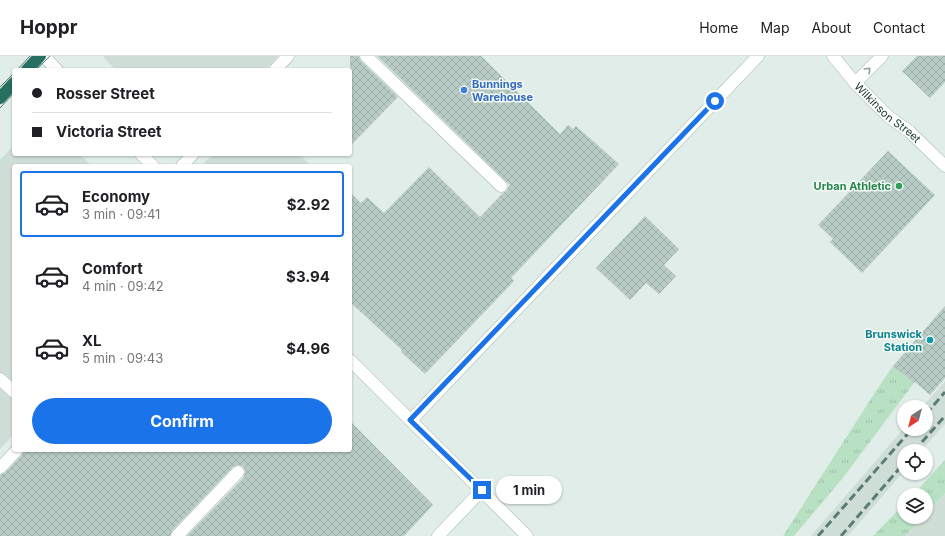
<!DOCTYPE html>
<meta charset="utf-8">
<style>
:root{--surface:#fff;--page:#f6f6f6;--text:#202124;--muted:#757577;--line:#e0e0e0;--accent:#1a73e8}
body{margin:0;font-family:Inter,sans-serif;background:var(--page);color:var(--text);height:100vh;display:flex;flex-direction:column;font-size:15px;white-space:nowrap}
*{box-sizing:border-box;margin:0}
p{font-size:13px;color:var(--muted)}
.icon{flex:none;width:22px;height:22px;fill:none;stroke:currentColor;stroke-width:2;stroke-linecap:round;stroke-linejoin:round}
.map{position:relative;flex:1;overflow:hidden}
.panel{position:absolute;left:12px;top:108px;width:340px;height:288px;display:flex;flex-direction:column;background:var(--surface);border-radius:4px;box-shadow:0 1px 3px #0004}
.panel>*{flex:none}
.hud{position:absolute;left:12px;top:12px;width:340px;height:88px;border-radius:4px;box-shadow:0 1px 3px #0004;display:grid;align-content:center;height:88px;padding:0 20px;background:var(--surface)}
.needle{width:26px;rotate:216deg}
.buttons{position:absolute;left:897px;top:344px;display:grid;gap:8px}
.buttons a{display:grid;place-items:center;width:36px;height:36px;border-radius:50%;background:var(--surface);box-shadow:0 1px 3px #0004;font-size:20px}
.end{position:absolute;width:18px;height:18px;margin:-9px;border:5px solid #1a73e8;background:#fff;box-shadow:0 0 0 2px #fff}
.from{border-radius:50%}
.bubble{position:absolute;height:28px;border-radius:14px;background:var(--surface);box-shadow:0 1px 3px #0004;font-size:13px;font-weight:700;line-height:28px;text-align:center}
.hud b{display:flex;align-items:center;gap:14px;height:38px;font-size:15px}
.hud b+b{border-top:1px solid var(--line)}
.hud i{width:10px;height:10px;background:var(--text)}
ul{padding:7px 0 0;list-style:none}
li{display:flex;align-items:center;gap:12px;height:66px;margin:0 8px 6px;padding:0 12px;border:2px solid transparent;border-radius:4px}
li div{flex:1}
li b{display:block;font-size:15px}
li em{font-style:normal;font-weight:700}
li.selected{border-color:var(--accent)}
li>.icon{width:36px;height:36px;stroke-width:1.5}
.primary-button{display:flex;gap:8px;margin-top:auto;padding:8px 20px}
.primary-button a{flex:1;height:46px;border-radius:24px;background:var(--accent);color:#fff;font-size:16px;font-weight:700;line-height:46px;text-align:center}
header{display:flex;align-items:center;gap:24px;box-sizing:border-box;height:56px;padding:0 20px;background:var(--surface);border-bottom:1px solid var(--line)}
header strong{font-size:19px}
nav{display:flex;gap:22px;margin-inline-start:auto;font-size:14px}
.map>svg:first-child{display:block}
.built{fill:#cfddd7}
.grass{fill:url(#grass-tufts)}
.building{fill:url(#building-cross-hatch)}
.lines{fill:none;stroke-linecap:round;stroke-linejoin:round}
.minor-casing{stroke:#a3b6af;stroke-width:13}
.highway-casing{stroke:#c0cac7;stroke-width:13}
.minor{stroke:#fff;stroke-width:12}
.highway{stroke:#277061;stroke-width:12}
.tram{stroke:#597c73;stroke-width:1}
.rail{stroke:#597c73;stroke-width:3;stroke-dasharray:8 4;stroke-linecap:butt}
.oneway{stroke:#8fa09b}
.route{stroke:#1a73e8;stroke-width:5}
.shop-dot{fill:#3f7fe0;stroke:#f2f9f5;stroke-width:1.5}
.leisure-dot{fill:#2e9e5b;stroke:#f2f9f5;stroke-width:1.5}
.culture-dot{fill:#0f9aa8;stroke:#f2f9f5;stroke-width:1.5}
.labels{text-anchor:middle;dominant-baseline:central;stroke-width:3;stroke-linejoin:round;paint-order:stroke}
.shop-label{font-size:11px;font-weight:bold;fill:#366cbe;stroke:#f2f9f5;text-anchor:start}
.street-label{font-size:11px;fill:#1f4037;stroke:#f2f9f5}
.leisure-label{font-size:11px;font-weight:bold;fill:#27864d;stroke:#f2f9f5;text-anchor:end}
.culture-label{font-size:11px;font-weight:bold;fill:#0d838f;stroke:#f2f9f5;text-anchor:end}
</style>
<header>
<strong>Hoppr</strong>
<nav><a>Home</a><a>Map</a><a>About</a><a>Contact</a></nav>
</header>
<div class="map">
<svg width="945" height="480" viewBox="0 0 945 480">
<defs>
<pattern id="grass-tufts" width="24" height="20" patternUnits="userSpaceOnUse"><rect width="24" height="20" fill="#b7e1c2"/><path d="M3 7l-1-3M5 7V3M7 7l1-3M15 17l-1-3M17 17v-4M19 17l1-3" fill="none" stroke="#9dc2a7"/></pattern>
<pattern id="building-cross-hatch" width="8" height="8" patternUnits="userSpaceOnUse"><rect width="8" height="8" fill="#b8cbc4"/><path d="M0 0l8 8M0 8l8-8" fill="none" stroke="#9eafa9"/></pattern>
</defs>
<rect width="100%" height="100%" fill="#e1ede8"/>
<path class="built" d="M104,0h174l-13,14h-149l-12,-12z
M14,89v9h65l13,12h-78v268l-14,15v-289z
M213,98h86l13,12h-111z
M945,325v43l-24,27h-17v20l-56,65h-37l93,-108 22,1v-22h-4z
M945,437v43h-40l18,-19h3v-4z"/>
<path class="grass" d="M893,310l21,17 -72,96 -48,57h-11l91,-142z
M945,404v33l-19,20v-18h-13z
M904,448v13h19l-18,19h-32z"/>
<path class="building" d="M350,0h9l2,5 37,36 -48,49z
M377,0h104l79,78 8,-9 5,4 3,-3 43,38 -108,114 3,3 -89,93 -24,-22 1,-2 -52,-48v-110l11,11 6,-6 17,16 45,-46 51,50 23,-24 3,-2 4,-6z
M917,0h28v26l-15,16 -28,-27z
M888,95l47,44 -73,78 -32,-31 3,-3 -15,-14z
M645,160l34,33 -15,16 12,11 -17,18 -13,-11 -16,17 -34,-32z
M945,250v72l-15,17 -15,-13 -1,1 -21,-17z
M350,365l83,84 -29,31h-217l57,-59 1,-7 -2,-4 -4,-1 -6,2 -61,64 -2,5h-170v-61l5,-2 17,-18 2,-5h326z"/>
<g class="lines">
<g class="minor-casing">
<g id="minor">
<path d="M44,0l13,14"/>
<path d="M366,0l135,130"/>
<path id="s1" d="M833,0l22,27 34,34 21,15 35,34"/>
<path d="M275,14l13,-14"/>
<path d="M855,27l27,-27"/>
<path d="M141,98l12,12"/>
<path d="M182,110l11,-12"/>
<path d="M350,304l177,176"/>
<path d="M0,323l14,13"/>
<path d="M411,364l347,-364"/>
<path d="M0,412l17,-18"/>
<path d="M177,480l61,-64"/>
<path d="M438,480l44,-46"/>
</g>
</g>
<g class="highway-casing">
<path id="highway" d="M27,14l13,-14
M0,42l14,-15"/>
</g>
<use href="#minor" class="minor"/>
<use href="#highway" class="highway"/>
<path class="tram" d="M17,14l13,-14
M36,14l14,-14
M0,31l14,-14
M0,52l14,-15"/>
<path class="rail" d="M926,358l19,-22
M914,395l31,-35
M818,480l94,-107
M841,480l63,-73"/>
</g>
<defs><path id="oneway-chevron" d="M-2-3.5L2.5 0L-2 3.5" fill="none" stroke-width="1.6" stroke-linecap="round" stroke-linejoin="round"/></defs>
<use class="oneway" href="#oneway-chevron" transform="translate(868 14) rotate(-46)"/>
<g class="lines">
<path class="route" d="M482,434l-72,-70 305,-319"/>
</g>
<circle class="shop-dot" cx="464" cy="34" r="4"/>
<circle class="leisure-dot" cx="899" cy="130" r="4"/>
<circle class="culture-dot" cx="930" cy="284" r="4"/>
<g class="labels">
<g class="shop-label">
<text x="472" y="28">Bunnings<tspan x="472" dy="13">Warehouse</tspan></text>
</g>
<g class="street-label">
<text stroke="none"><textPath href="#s1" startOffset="79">Wilkinson Street</textPath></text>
</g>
<g class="leisure-label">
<text x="891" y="130">Urban Athletic</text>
</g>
<g class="culture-label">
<text x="922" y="278">Brunswick<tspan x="922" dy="13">Station</tspan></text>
</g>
</g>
</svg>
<div class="buttons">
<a><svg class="needle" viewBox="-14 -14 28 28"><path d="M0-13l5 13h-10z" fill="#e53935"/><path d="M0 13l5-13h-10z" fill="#757577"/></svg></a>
<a><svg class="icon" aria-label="locate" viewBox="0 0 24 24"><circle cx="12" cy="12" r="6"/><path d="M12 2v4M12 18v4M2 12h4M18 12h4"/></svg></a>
<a><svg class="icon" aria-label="layers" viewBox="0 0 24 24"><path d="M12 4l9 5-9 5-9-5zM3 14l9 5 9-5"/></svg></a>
</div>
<i class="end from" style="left:715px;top:45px"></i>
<i class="end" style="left:482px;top:434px"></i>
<div class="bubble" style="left:496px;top:420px;width:66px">1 min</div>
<div class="hud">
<b><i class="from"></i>Rosser Street</b>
<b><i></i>Victoria Street</b>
</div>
<section class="panel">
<ul>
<li class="selected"><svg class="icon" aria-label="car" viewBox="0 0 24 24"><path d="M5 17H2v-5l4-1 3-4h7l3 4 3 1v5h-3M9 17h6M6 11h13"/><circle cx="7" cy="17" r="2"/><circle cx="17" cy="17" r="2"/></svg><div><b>Economy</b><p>3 min · 09:41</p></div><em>$2.92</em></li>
<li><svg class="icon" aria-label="car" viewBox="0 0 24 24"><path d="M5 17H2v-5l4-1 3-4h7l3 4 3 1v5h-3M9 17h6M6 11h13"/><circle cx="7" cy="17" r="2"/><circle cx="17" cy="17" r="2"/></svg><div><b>Comfort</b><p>4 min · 09:42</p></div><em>$3.94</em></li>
<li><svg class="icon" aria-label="car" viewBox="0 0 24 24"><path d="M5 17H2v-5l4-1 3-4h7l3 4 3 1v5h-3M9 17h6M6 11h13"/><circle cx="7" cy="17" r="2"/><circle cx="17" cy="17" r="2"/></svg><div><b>XL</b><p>5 min · 09:43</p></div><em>$4.96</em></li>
</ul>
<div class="primary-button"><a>Confirm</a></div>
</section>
</div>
